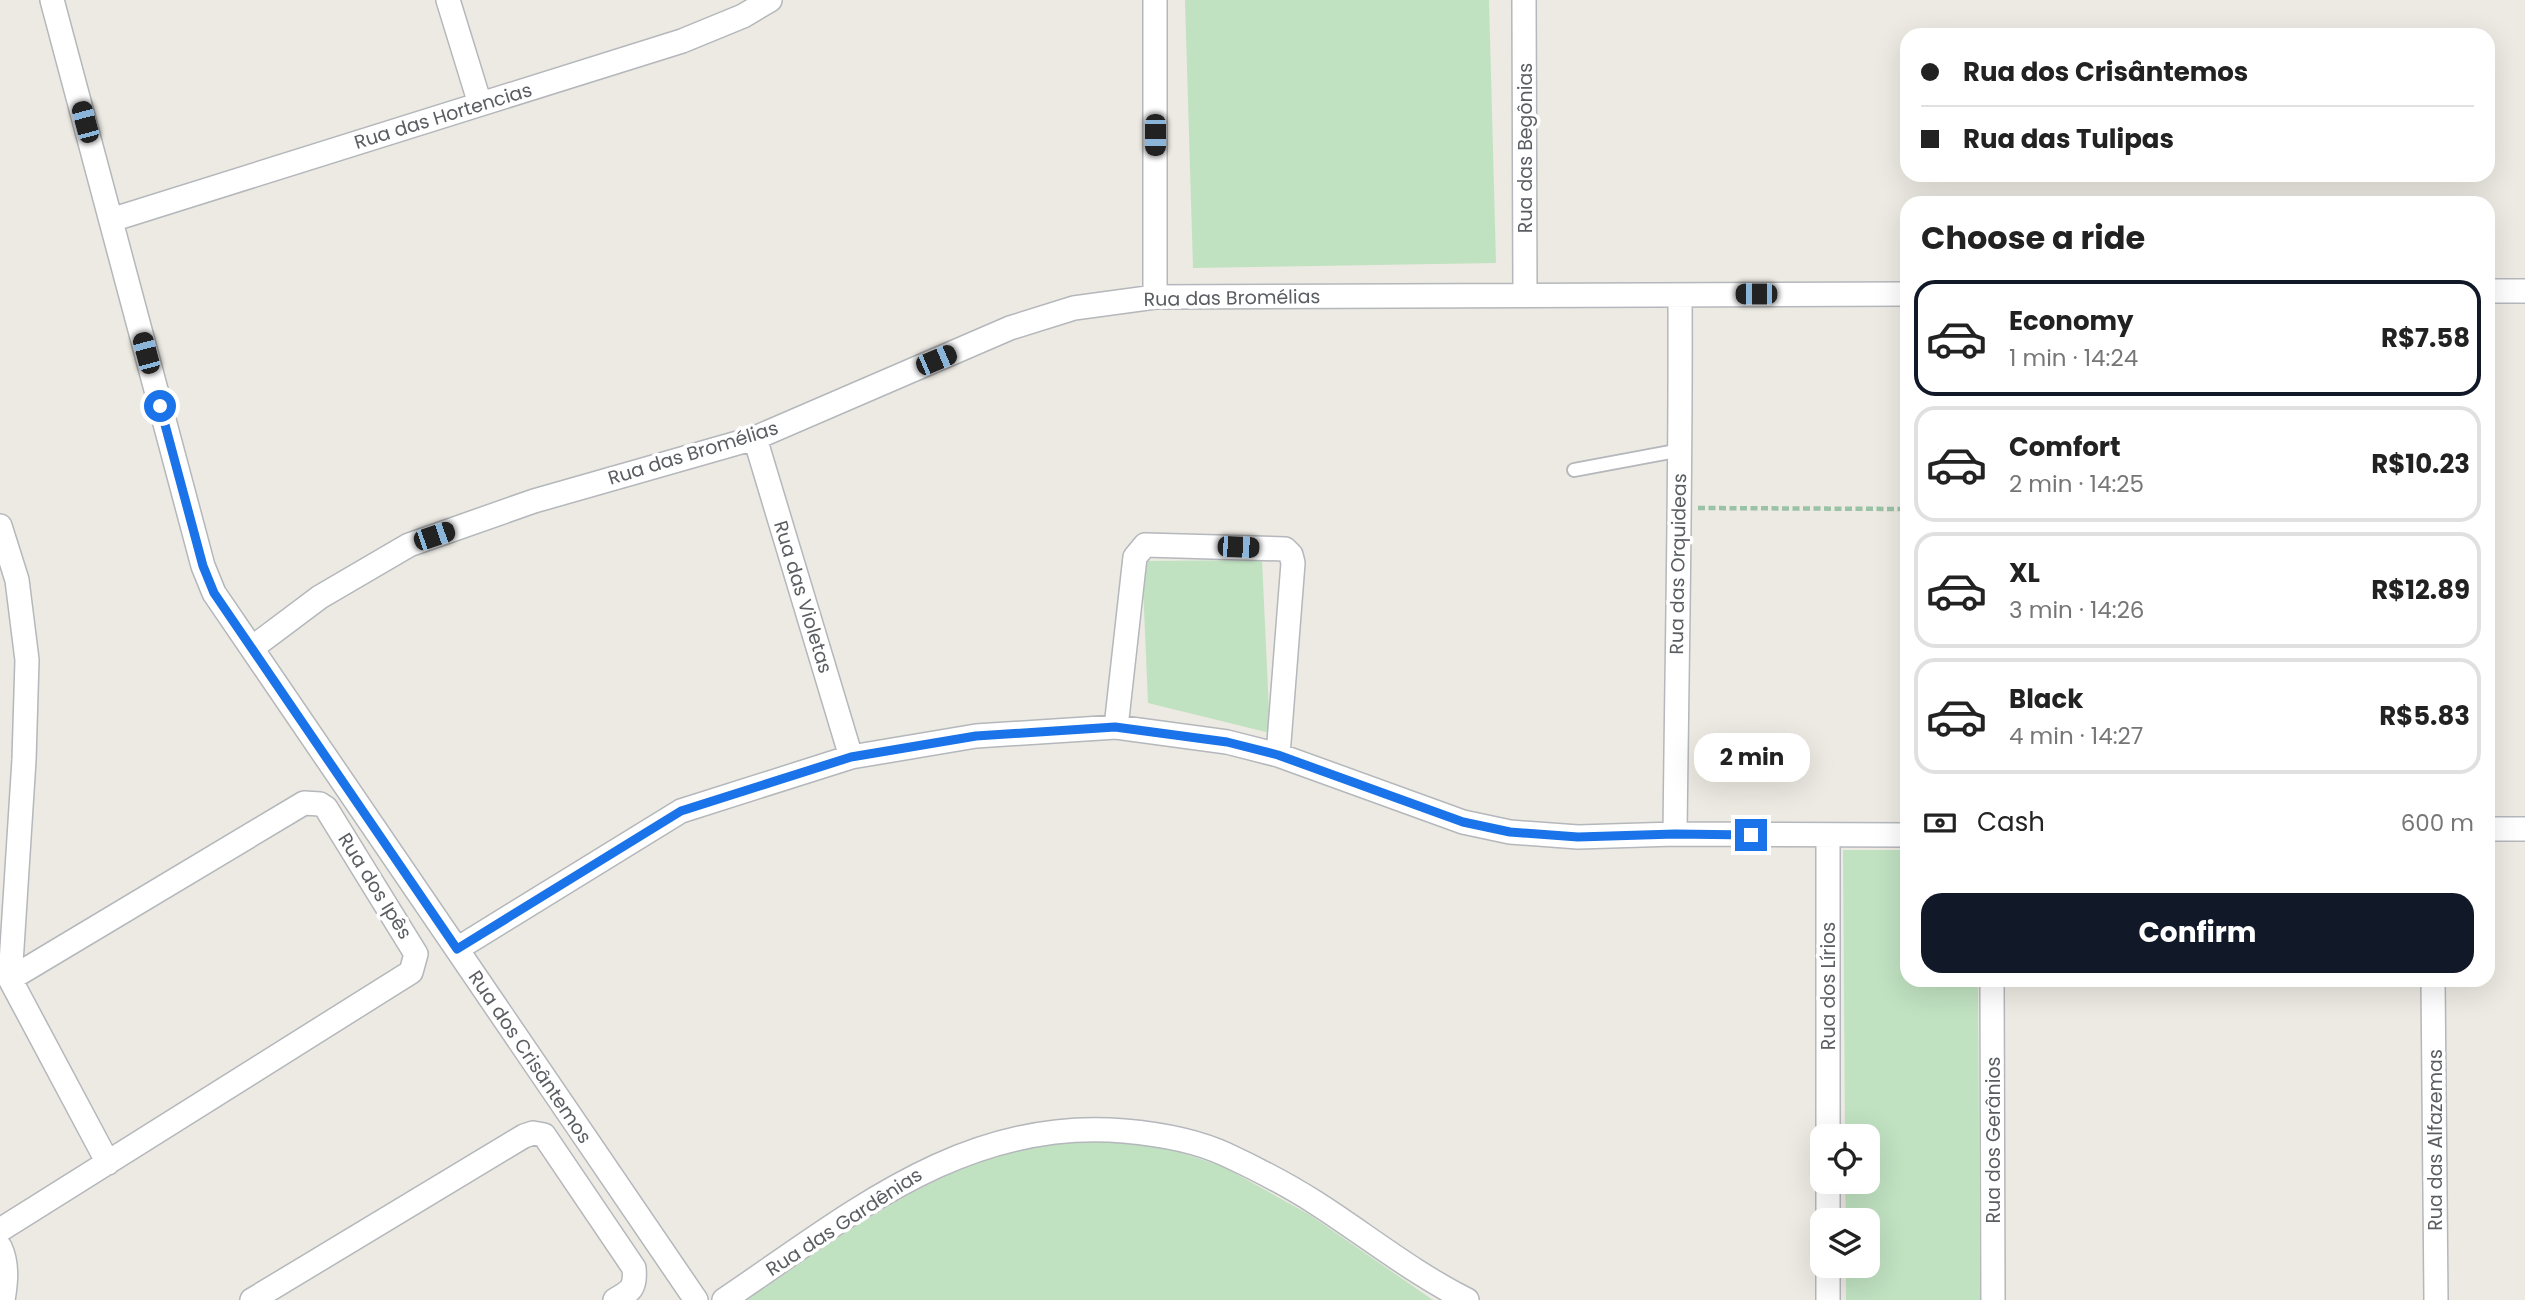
<!DOCTYPE html>
<meta charset="utf-8">
<style>
:root{--surface:#fff;--page:#f6f6f6;--text:#222;--muted:#767676;--line:#e0e0e0;--accent:#111827}
body{margin:0;font-family:Poppins,sans-serif;background:var(--page);color:var(--text);height:100vh;display:flex;flex-direction:column;font-size:26px;white-space:nowrap}
*{box-sizing:border-box;margin:0}
p{font-size:23px;color:var(--muted)}
.icon{flex:none;width:38px;height:38px;fill:none;stroke:currentColor;stroke-width:2;stroke-linecap:round;stroke-linejoin:round}
.map{position:relative;flex:1;overflow:hidden}
.sheet{position:absolute;left:1900px;top:196px;width:595px;height:791px;display:flex;flex-direction:column;background:var(--surface);border-radius:21px;box-shadow:0 7px 28px #0002}
.sheet>*{flex:none}
.top-card{position:absolute;left:1900px;top:28px;width:595px;height:154px;border-radius:21px;box-shadow:0 7px 28px #0002;display:grid;align-content:center;height:154px;padding:0 21px;background:var(--surface)}
.controls{position:absolute;left:1810px;top:1124px;display:grid;gap:14px}
.controls a{display:grid;place-items:center;width:70px;height:70px;border-radius:14px;background:var(--surface);box-shadow:0 7px 28px #0002;font-size:35px}
.end{position:absolute;width:32px;height:32px;margin:-16px;border:9px solid #1a73e8;background:#fff;box-shadow:0 0 0 4px #fff}
.from{border-radius:50%}
.bubble{position:absolute;height:49px;border-radius:21px;background:var(--surface);box-shadow:0 7px 28px #0002;font-size:23px;font-weight:700;line-height:49px;text-align:center}
.car{position:absolute;width:21px;height:42px;margin:-21px -10px;border-radius:9px;box-shadow:0 0 5px 2px #0007;background:linear-gradient(#222 24%,#8ab4d8 0 40%,#222 0 76%,#8ab4d8 0 86%,#222 0)}
.top-card b{display:flex;align-items:center;gap:24px;height:66px;font-size:26px}
.top-card b+b{border-top:2px solid var(--line)}
.top-card i{width:18px;height:18px;background:var(--text)}
ul{padding:0;list-style:none}
li{display:flex;align-items:center;gap:21px;height:116px;margin:0 14px 10px;padding:0 7px;border:4px solid var(--line);border-radius:21px}
li div{flex:1}
li b{display:block;font-size:26px}
li em{font-style:normal;font-weight:700}
li.on{border-color:var(--accent)}
li>.icon{width:63px;height:63px;stroke-width:1.5}
h2{padding:0 21px;font-size:32px;line-height:84px}
.pay{display:flex;align-items:center;gap:18px;height:77px;padding:0 21px;font-size:26px}
.pay p{margin-inline-start:auto}
.cta{display:flex;gap:14px;margin-top:auto;padding:14px 21px}
.cta a{flex:1;height:80px;border-radius:21px;background:var(--accent);color:#fff;font-size:28px;font-weight:700;line-height:80px;text-align:center}
.map>svg:first-child{display:block}
.green{fill:#c0e2c1}
.lines{fill:none;stroke-linecap:round;stroke-linejoin:round}
.lane-casing{stroke:#b4b7bb;stroke-width:16}
.street-casing{stroke:#b4b7bb;stroke-width:26}
.path{stroke:#9ac2a6;stroke-width:4.5;stroke-dasharray:7 3.5;stroke-linecap:butt}
.lane{stroke:#fff;stroke-width:12}
.street{stroke:#fff;stroke-width:23}
.route{stroke:#1a73e8;stroke-width:9}
.labels{text-anchor:middle;dominant-baseline:central;stroke-width:7;stroke-linejoin:round;paint-order:stroke}
.street-label{font-size:19px;fill:#5a5d61;stroke:#fff}
</style>
<div class="map">
<svg width="2525" height="1300" viewBox="0 0 2525 1300">
<rect width="100%" height="100%" fill="#eceae2"/>
<path class="green" d="M1185,0h304l7,263 -303,5z
M1262,560l8,173 -122,-30 -6,-142z
M1843,850h64l1,130h70l2,320h-134v-35h21v-45h-21l-1,-39h22v-45h-22z
M1108,1142l51,4 63,20 88,49 123,85h-686c96,-65 185,-135 302,-157 19,-3 40,-1 59,-1z"/>
<g class="lines">
<g class="lane-casing">
<path id="lane" d="M1574,470l107,-20"/>
</g>
<g class="street-casing">
<path id="street" d="M52,0l151,566 11,27 482,707
M448,0l32,104
M1155,0v297
M1524,0l1,295
M111,220l571,-179 61,-25 27,-16
M2488,291h37
M755,438l96,319
M0,526l17,54 10,80 -3,100 -14,219 98,184
M252,648l68,-51 89,-52 125,-44 221,-63 255,-110 64,-20 81,-11 753,-3
M1116,727l19,-170 10,-12 140,4 6,6 2,8 -15,192
M2488,829h37
M1675,834c2,-180 6,-360 5,-539
M1828,835v301
M457,949l224,-138 170,-54 125,-21 140,-9 111,15 51,13 185,67 47,10 68,5 97,-3 233,1
M1992,980l1,320
M2433,980l3,320
M1828,1181v39
M0,1230l411,-258 5,-18 -90,-146 -6,-4 -16,-1 -294,176
M0,1247c8,17 6,35 3,53
M1828,1265v35
M252,1300l272,-164 9,-3 11,2 90,133c2,20 -3,23 -19,32
M724,1300c125,-84 240,-183 400,-169 35,3 71,9 103,24 30,14 61,30 89,48 50,32 97,70 151,97"/>
</g>
<path class="path" d="M1698,508l210,1"/>
<use href="#lane" class="lane"/>
<use href="#street" class="street"/>
</g>
<g class="lines">
<path class="route" d="M160,406l43,160 11,27 243,356 224,-138 170,-54 125,-21 139,-9 112,15 51,13 185,67 47,10 68,5 97,-3 76,1"/>
</g>
<g class="labels">
<g class="street-label">
<text transform="translate(443 116) rotate(-17)">Rua das Hortencias</text>
<text transform="translate(1525 148) rotate(-90)">Rua das Begônias</text>
<text transform="translate(1232 298) rotate(-1)">Rua das Bromélias</text>
<text transform="translate(693 453) rotate(-17)">Rua das Bromélias</text>
<text transform="translate(1678 564) rotate(-89)">Rua das Orquideas</text>
<text transform="translate(803 597) rotate(73)">Rua das Violetas</text>
<text transform="translate(375 886) rotate(58)">Rua dos Ipês</text>
<text transform="translate(1828 986) rotate(-90)">Rua dos Lírios</text>
<text transform="translate(530 1057) rotate(56)">Rua dos Crisântemos</text>
<text transform="translate(1993 1140) rotate(-90)">Rua dos Gerânios</text>
<text transform="translate(2435 1140) rotate(-90)">Rua das Alfazemas</text>
<text transform="translate(844 1222) rotate(-33)">Rua das Gardênias</text>
</g>
</g>
</svg>
<div class="controls">
<a><svg class="icon" aria-label="locate" viewBox="0 0 24 24"><circle cx="12" cy="12" r="6"/><path d="M12 2v4M12 18v4M2 12h4M18 12h4"/></svg></a>
<a><svg class="icon" aria-label="layers" viewBox="0 0 24 24"><path d="M12 4l9 5-9 5-9-5zM3 14l9 5 9-5"/></svg></a>
</div>
<i class="end from" style="left:160px;top:406px"></i>
<i class="end" style="left:1751px;top:835px"></i>
<div class="bubble" style="left:1694px;top:733px;width:116px">2 min</div>
<i class="car" style="left:85px;top:122px;rotate:345deg"></i>
<i class="car" style="left:1155px;top:135px;rotate:180deg"></i>
<i class="car" style="left:1756px;top:294px;rotate:270deg"></i>
<i class="car" style="left:146px;top:353px;rotate:345deg"></i>
<i class="car" style="left:936px;top:360px;rotate:67deg"></i>
<i class="car" style="left:434px;top:536px;rotate:71deg"></i>
<i class="car" style="left:1238px;top:547px;rotate:92deg"></i>
<div class="top-card">
<b><i class="from"></i>Rua dos Crisântemos</b>
<b><i></i>Rua das Tulipas</b>
</div>
<section class="sheet">
<h2>Choose a ride</h2>
<ul>
<li class="on"><svg class="icon" aria-label="car" viewBox="0 0 24 24"><path d="M5 17H2v-5l4-1 3-4h7l3 4 3 1v5h-3M9 17h6M6 11h13"/><circle cx="7" cy="17" r="2"/><circle cx="17" cy="17" r="2"/></svg><div><b>Economy</b><p>1 min · 14:24</p></div><em>R$7.58</em></li>
<li><svg class="icon" aria-label="car" viewBox="0 0 24 24"><path d="M5 17H2v-5l4-1 3-4h7l3 4 3 1v5h-3M9 17h6M6 11h13"/><circle cx="7" cy="17" r="2"/><circle cx="17" cy="17" r="2"/></svg><div><b>Comfort</b><p>2 min · 14:25</p></div><em>R$10.23</em></li>
<li><svg class="icon" aria-label="car" viewBox="0 0 24 24"><path d="M5 17H2v-5l4-1 3-4h7l3 4 3 1v5h-3M9 17h6M6 11h13"/><circle cx="7" cy="17" r="2"/><circle cx="17" cy="17" r="2"/></svg><div><b>XL</b><p>3 min · 14:26</p></div><em>R$12.89</em></li>
<li><svg class="icon" aria-label="car" viewBox="0 0 24 24"><path d="M5 17H2v-5l4-1 3-4h7l3 4 3 1v5h-3M9 17h6M6 11h13"/><circle cx="7" cy="17" r="2"/><circle cx="17" cy="17" r="2"/></svg><div><b>Black</b><p>4 min · 14:27</p></div><em>R$5.83</em></li>
</ul>
<div class="pay"><svg class="icon" aria-label="cash" viewBox="0 0 24 24"><path d="M3 7h18v10H3z"/><circle cx="12" cy="12" r="2"/></svg>Cash<p>600 m</p></div>
<div class="cta"><a>Confirm</a></div>
</section>
</div>
